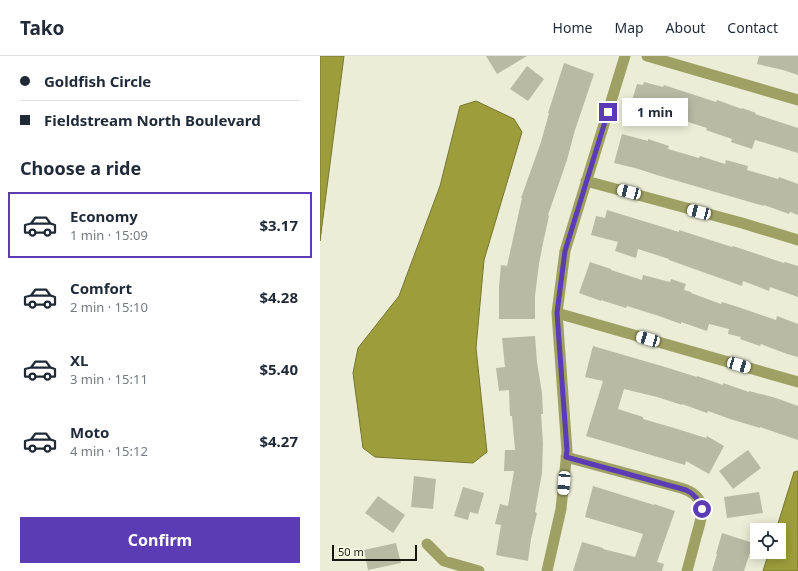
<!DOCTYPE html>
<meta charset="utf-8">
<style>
:root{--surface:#fff;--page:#f6f6f7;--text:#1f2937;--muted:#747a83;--line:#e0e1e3;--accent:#5b3cb4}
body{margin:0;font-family:"Noto Sans",sans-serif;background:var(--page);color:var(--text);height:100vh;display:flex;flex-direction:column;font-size:15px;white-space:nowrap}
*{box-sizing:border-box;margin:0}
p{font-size:13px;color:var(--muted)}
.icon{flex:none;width:22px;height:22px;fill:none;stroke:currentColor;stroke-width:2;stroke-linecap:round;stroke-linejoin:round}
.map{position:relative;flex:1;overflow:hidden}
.sheet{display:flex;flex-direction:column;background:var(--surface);width:320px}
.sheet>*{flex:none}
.banner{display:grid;align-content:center;height:88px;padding:0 20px;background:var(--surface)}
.fabs{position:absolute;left:430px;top:467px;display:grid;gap:8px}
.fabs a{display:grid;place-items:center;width:36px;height:36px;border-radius:0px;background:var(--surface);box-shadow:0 2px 10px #0003;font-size:20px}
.scale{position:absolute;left:12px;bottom:10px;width:85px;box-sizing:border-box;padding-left:4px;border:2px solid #17170f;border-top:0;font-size:11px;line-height:14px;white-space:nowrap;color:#17170f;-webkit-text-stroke:3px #f9fae3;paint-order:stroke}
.end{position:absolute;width:18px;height:18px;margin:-9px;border:5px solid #5b3cb4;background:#fff;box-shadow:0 0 0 2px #fff}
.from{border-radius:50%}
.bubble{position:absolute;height:28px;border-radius:0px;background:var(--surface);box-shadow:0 2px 10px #0003;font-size:13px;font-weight:700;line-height:28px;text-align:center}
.car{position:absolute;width:12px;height:24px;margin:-12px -6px;border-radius:5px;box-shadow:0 0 3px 1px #0007;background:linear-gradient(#fff 24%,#345 0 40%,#fff 0 76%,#345 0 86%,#fff 0)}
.banner b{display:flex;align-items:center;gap:14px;height:38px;font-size:15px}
.banner b+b{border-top:1px solid var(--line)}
.banner i{width:10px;height:10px;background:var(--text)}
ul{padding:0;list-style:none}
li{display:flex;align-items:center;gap:12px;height:66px;margin:0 8px 6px;padding:0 12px;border:2px solid transparent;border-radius:0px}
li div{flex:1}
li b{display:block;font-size:15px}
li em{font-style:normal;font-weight:700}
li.active{border-color:var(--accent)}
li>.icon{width:36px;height:36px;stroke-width:1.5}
h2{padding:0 20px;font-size:18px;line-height:48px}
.action{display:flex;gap:8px;margin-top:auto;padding:8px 20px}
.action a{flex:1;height:46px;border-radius:0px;background:var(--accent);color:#fff;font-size:16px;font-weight:700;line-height:46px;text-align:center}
header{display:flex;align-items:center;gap:24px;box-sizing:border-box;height:56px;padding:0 20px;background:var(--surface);border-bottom:1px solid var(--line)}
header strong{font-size:19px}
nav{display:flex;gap:22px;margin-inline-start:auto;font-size:14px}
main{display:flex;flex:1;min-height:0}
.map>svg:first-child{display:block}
.water{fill:#9d9e3b;stroke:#75762e}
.building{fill:#b9baa4}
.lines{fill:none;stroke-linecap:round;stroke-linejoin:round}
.minor{stroke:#9fa164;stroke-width:11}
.route{stroke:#5b3cb4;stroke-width:5}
</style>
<header>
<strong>Tako</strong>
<nav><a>Home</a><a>Map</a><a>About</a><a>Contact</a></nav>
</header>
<main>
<section class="sheet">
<div class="banner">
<b><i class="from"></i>Goldfish Circle</b>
<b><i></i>Fieldstream North Boulevard</b>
</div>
<h2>Choose a ride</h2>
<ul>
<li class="active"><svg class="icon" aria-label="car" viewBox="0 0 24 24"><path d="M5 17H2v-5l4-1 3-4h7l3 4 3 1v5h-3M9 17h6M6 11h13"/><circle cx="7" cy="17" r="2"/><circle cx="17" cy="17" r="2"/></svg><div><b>Economy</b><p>1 min · 15:09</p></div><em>$3.17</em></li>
<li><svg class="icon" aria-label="car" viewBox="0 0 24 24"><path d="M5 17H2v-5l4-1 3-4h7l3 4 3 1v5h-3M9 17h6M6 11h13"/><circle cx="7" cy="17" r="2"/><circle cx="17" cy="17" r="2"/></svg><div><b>Comfort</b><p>2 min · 15:10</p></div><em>$4.28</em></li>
<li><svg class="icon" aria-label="car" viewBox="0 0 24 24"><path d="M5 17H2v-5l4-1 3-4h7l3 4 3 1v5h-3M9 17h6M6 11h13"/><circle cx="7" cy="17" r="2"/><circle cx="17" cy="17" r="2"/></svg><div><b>XL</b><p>3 min · 15:11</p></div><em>$5.40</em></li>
<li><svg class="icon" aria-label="car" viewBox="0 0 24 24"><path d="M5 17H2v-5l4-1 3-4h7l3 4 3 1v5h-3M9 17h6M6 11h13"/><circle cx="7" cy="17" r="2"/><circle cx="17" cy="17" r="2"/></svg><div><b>Moto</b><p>4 min · 15:12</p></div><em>$4.27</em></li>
</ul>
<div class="action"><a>Confirm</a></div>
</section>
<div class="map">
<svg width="478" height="515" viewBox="0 0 478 515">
<rect width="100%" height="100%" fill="#ebedd6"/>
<path class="water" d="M0,0h24l-24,185z
M156,45l38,18 8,13 -38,128 -8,88 11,104 -14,11 -98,-6 -12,-9 -10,-75 5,-25 41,-52 41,-110 20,-80z
M478,415v100h-35l6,-19h10v-22h-3l18,-58z"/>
<path class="building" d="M166,0h41l-30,18z
M439,0h39v19l-15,-5 -26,-6z
M244,7l30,11 -19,56 -8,30 -19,55 1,1 -6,27 -4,21 -4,32v23h-36v-32l2,-22 6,1 15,-68h-1l20,-56 8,-29h-1z
M207,10l17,13 -16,22 -18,-12z
M324,26l19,5 1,-2 52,17 1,-2 25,9v-1l14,5 -1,1 43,14v25l-43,-13 -3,9 -21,-7 1,-3 -26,-9 1,-2 -31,-10v2l-25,-7 -2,5 -15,-4 2,-8 -5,-2 6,-20 6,1z
M302,78l26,7v-2l21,7 -1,3 31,9 1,-2 25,8 1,-4 22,6 -1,4 31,9 1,-2 19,7v31l-8,-3 -1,2 -25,-9v1l-21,-6 -83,-24 -25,-8 -21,-5z
M287,154l72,22v-2l53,17 1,-1 51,17 1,-1 13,4v31l-28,-10 -1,4 -26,-10 -1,5 -73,-26v-1l-31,-10 -2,9 -21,-7 3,-9 -27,-7 5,-19 9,2z
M270,206l21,7v1l31,10 1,-5 27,7 1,-3 15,5 -2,6 7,2v1l30,11 1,-2 19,6 35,12 1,-4 21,8v33l-11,-3 -26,-10 -1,2 -20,-7 1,-2 -13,-3 1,-5 -20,-5 -2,7 -26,-9v2l-22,-8 -32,-10 -1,2 -25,-8v1l-22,-8z
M215,280l2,26 5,31 1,21h-2l2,29 -1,30 -7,39 2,1 -6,26 -3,22 -32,-6 5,-30 -6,-1 5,-20 8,2 6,-35h-10l1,-21h10l-3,-34h-2l-1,-26 -10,1 -3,-23 9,-1 -3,-29z
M273,290l72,21 32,10v-1l26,9v-2l26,9v-1l27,7 22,8v34l-38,-13v1l-30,-9 -22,-8 -1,2 -25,-9v1l-25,-8 -33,-8 -6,20 25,8v2l31,9 32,10 1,-2 17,10 -15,28 -23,-13 -1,4 -99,-29 17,-55 -18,-4z
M428,394l13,18 -28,21 -14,-18z
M94,420l22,3 -3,30 -22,-2z
M273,430l61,19v-1l21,7 -18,51 7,2 -2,7h-89l9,-29 21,6v1l32,8 8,-23 -58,-17z
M143,431l21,6 -6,21 -8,-2 -2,8 -14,-4z
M439,436l4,21 -36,5 -3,-21z
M58,440l27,19 -12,18 -28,-20z
M402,477l31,10 -9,28h-32l5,-17h-1z
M76,487l5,20 -33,7 -4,-20z"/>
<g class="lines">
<path class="minor" d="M327,0l151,44
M266,125l156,42 56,17
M237,257l241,69
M246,401l115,31c29,9 21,28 15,49 -3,12 -6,23 -9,34
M107,488l17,17 35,10
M227,515l14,-62 6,-58 -10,-138 8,-62 60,-195"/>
</g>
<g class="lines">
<path class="route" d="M288,56l-43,139 -8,62 10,138 -1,6 120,33c9,4 13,10 16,19"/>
</g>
</svg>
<div class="fabs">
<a><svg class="icon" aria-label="locate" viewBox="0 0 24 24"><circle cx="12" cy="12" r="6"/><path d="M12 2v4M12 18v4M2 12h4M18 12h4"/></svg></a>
</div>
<div class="scale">50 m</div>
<i class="end from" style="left:382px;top:453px"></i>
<i class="end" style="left:288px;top:56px"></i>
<div class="bubble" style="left:302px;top:42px;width:66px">1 min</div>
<i class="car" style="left:309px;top:136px;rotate:285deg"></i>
<i class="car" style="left:379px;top:156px;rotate:285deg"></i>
<i class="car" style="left:328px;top:283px;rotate:286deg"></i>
<i class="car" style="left:419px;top:309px;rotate:106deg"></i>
<i class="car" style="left:244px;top:427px;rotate:185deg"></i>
</div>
</main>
